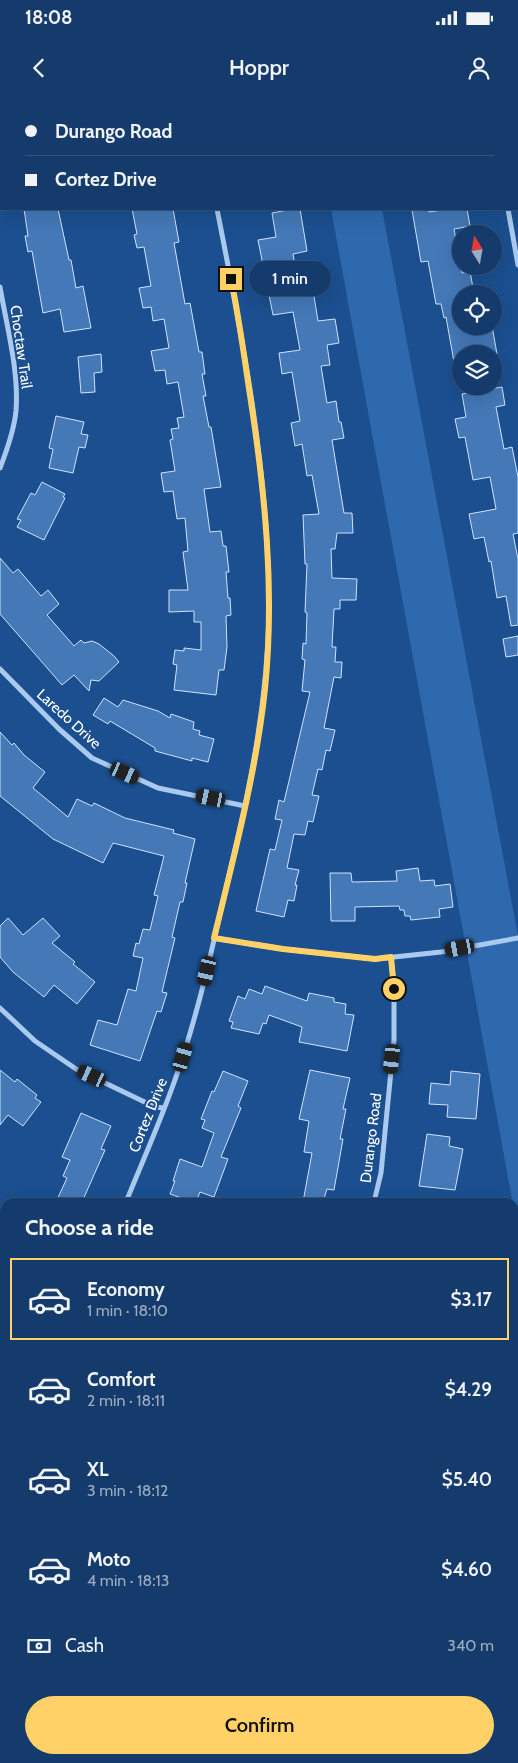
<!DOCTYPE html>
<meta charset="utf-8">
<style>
:root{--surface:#143b6b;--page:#214673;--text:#f1f3f6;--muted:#9dadc1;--line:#33557e;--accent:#ffd166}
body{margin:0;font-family:Cabin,sans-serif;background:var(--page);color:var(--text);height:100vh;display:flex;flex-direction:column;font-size:19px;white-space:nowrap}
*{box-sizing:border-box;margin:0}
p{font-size:16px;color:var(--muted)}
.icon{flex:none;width:28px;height:28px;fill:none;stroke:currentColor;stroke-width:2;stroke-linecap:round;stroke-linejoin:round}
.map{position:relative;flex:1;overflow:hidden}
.panel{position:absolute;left:0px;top:1098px;width:519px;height:566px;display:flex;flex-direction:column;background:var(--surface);border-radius:15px 15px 0 0;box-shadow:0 5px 20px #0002,0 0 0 1px var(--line)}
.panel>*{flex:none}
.banner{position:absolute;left:0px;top:0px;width:519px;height:110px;box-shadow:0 5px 20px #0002,0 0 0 1px var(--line);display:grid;align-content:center;height:110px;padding:0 25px;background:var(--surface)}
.needle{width:32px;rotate:349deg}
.controls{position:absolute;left:452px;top:125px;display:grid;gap:10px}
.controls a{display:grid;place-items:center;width:50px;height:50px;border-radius:50%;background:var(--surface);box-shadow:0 5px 20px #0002,0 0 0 1px var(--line);font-size:25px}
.end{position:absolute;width:22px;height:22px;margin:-11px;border:6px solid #ffd166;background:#111;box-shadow:0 0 0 2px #111}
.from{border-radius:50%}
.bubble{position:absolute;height:35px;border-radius:18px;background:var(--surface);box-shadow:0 5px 20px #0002,0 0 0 1px var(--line);font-size:16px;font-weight:600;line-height:35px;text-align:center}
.car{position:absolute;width:15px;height:30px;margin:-15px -8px;border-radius:6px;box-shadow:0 0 4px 1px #0007;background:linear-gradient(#222 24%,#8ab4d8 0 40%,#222 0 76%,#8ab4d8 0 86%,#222 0)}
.banner b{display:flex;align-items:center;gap:18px;height:48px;font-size:19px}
.banner b+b{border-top:1px solid var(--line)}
.banner i{width:12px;height:12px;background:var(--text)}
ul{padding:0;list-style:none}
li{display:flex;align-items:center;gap:15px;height:82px;margin:0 10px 8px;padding:0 15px;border:2px solid transparent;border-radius:0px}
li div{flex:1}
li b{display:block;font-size:19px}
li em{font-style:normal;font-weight:600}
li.active{border-color:var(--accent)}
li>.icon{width:45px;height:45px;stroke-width:1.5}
h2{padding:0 25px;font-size:22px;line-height:60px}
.pay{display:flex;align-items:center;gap:12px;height:55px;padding:0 25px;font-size:19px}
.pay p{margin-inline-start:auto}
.action{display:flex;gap:10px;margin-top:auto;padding:10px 25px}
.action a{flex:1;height:58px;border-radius:30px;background:var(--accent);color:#111;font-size:20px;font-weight:600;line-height:58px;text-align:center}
.status{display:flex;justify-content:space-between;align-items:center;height:35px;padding:0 25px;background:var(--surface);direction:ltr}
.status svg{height:14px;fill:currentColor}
header{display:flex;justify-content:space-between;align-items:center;height:65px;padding:0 25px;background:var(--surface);font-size:22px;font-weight:600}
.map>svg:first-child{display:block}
.green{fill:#2e69ad}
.building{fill:#4478b7;stroke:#cfe3fa}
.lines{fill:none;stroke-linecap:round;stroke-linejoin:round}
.minor{stroke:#a9c9ee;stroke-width:5}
.route{stroke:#ffd166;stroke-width:6}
.labels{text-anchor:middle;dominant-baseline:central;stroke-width:4;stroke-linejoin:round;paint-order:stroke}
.street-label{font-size:15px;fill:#fff;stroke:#1b4f8f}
</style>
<div class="status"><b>18:08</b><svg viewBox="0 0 49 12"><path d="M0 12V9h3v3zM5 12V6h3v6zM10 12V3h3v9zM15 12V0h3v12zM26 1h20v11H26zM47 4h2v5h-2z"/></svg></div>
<header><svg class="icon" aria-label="back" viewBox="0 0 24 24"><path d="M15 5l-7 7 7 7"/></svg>Hoppr<svg class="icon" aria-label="person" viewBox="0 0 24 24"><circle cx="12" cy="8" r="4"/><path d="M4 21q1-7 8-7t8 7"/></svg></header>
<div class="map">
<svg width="518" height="1663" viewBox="0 0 518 1663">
<rect width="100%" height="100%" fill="#1b4f8f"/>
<path class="green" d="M331,109h51l136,727v296z"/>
<path class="building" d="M24,109h34l11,51h2l5,28 7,-2 8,42 -27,4 -4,-23 -17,4 -11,-62 -4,1 -3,-16h3z
M132,109h41l6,33 -5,1 11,61 5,-1 9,49h3l3,22h-3l4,22h-3l6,31h2l10,60 -17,2 6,43 11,-1 2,15h3l3,26h-3l2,26h2l1,17 -5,1 1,31 -3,23h-5l-3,25 -42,-5 3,-25 -4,-1 2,-14 9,1v-3l17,2v-28h-7v-11l-25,1v-22h19l-5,-38 5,-1 -3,-33 -8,1 -4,-28 -9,1 -3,-19 14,-2 -5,-31 3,-1 -2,-10 8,-1 -2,-10 7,-1 -6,-35 -11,2 -2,-14 -10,1 -4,-20 18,-3 -5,-29 -11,2 -2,-14 -8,1 -4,-20 12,-2 -7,-39 -7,1 -3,-13 3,-1z
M293,109h7l7,42 -14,3 7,38 13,-2 5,31 17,-2 4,24 -12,2 3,20 -9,1 6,37 9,-2 3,21h2l3,16 -12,2 12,73h8l1,20h-16l-2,16h-4l1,29 25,1 -1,21h-16v9h-6l-2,38h4l-1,15h7l-1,16 -7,-1 -10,51 11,2 -5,21 -4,-1 -4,20 -4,-1 -6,26 7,1 -6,26 -5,-1 -3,14 -11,-1 -7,34 12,2 -4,15h2l-3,16 -6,-1 -4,17 -28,-6 14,-62 5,1 7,-30 -7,-1 4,-19 5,2 26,-110 -8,-1 3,-31 -3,-1 1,-16 3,1 1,-31 -2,-1 2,-48h-2l-2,-49 16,-1 -7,-39 -5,1 -5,-32 -7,2 -4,-23 9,-2 -8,-49 -10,2 -3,-21 21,-3 -7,-38 -20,3 -15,-75 18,-3 -4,-24z
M428,109l1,3 20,-3h18l3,17 -16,3 8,44 8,-2 4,23h-13v36l21,-4h10l5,28h-36v8h-7l-8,-45 -2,1 -3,-14h-5l-8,-43 -7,1 -9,-52z
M101,254l1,18 -8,1 1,19 -14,1 -3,-36z
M502,287l3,18 -9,2 8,42 8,-2 6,30v56l-5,1 5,25v66l-7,1 -5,-30 -9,2 -6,-37 -2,1 -5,-25 -10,2 -5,-25 27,-5 -6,-32 -17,3 -8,-43 -6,1 -4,-19 11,-2 -4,-23z
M56,316l28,6 -3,12 7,1 -3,13 -6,-1 -6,26 -24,-5 4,-19 -4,-1z
M42,382l23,12 -2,3 2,1 -21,42 -27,-13 4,-7 -4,-1 14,-26 4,2z
M0,458l13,15 5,-4 23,27 7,-6 11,14 -12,11 27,31 7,-6 3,3 8,-2 7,3 15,12 5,6 -20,19 -8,-1 -2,11 -15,-16 -12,10 -62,-71z
M518,536v19l-12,2 -3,-18z
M104,598l14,9 5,-7 35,11 12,7 1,-4 23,8 -1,7 7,2 -1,4 15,4 -6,23 -16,-4v3l-37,-10v-3l-45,-27 -2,3 -15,-9z
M0,632l12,13 2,-2 10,12 21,17 -12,16 35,29 9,-18 15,7 2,-3 31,15 49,12 -1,3 22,6 -10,44h2l-4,19h-3l-8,35 3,1 -13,54 5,1 -6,19 -4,-1 -17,50 -50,-16 8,-25 19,5 11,-36 8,2 7,-33 -10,-2 3,-13 3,1 4,-15 7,1 8,-34 -4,-1 10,-39 -51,-13 -10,20 -50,-24 -53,-43z
M418,768l2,13 14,-1 1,6 15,-2 3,23 -14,2 1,8 -29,3 -1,-4h-5l-1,-6h-4l-1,-4 -44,1v14h-24l-1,-48h21l1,9 45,-1 -1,-10z
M8,818l15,17 20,-17 17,18 -8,7 23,19 -2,2 22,18 -18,22 -23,-19 -10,12 -31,-25 -13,-15v-31z
M265,886l42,15 2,-8 25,5v4l12,2 -1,10 9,1 -7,36 -48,-9 3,-15 -33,-12 -3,9 -3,-1 -4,11 -28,-6 2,-6 -4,-1 9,-25 7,3 4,-10 13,5z
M0,970l15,12 2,-3 20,16 -2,3 6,4 -18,24 -15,-11 -8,10z
M310,970l40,8 -7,31h3l-6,30h3l-9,51 -7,-1 -4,13h-20l9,-49 -8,-1 5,-31 -10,-2z
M223,971l25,10 -10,25 3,2 -20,49 7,2 -14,38 -14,-5 -4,10h-3l-23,-8 5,-13h-2l7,-22 22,8 12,-34 -12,-5 3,-8 -4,-1 11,-28 2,1z
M451,971l29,3 -4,45 -29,-2 1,-12 -19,-1 2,-21 19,2z
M81,1013l30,13 -10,23 4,1 -23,52h-26l11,-24 -4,-2 7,-16 -8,-3z
M427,1034l23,3 -1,9 14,3 -8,41 -36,-4z"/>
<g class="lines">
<path class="minor" d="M195,0v1
M508,109l10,56
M0,187c7,41 19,83 16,124 -2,20 -9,39 -16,57
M0,569l59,60 33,29 66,30 87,18
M214,838l69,11 92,10 66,-7 77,-14
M0,908l35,33 41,28 79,38 9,1
M126,1102c17,-42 36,-84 51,-128 23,-66 37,-135 53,-203 21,-87 38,-172 39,-262 0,-135 -26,-269 -52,-400
M374,1102l7,-29 13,-133v-51l-3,-32
M0,1236l5,5
M0,1329l5,-8
M514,1657h4
M120,1659l9,4
M55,1663l8,-4
M468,1663l35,-4"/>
</g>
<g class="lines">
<path class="route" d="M231,179c8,38 13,77 19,116 15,97 25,196 15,294 -9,84 -31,167 -51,249l69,11 92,10 16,-2 3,32"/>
</g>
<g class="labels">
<g class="street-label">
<text transform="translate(21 247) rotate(82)">Choctaw Trail</text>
<text transform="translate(69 619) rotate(42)">Laredo Drive</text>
<text transform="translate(148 1015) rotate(-68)">Cortez Drive</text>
<text transform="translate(371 1038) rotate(-83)">Durango Road</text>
</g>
</g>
</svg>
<div class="controls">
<a><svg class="needle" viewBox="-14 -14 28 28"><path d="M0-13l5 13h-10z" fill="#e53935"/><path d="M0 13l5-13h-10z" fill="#9dadc1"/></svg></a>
<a><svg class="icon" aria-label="locate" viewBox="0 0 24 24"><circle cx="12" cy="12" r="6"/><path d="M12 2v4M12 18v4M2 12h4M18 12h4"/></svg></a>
<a><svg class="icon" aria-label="layers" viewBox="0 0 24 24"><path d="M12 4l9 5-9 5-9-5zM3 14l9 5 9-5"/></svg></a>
</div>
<i class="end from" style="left:394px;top:889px"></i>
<i class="end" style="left:231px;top:179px"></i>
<div class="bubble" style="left:249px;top:161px;width:82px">1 min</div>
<i class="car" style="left:125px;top:673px;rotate:114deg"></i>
<i class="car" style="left:211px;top:698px;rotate:282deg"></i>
<i class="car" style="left:460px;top:848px;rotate:260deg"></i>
<i class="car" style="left:207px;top:871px;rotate:193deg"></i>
<i class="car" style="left:183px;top:957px;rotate:16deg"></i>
<i class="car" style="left:392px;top:959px;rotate:186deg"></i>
<i class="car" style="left:92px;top:976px;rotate:295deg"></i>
<div class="banner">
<b><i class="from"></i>Durango Road</b>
<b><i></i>Cortez Drive</b>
</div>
<section class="panel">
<h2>Choose a ride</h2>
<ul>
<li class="active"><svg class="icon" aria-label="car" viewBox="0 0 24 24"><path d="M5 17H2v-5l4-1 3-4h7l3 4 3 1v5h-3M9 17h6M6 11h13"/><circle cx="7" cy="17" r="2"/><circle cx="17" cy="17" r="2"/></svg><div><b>Economy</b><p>1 min · 18:10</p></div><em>$3.17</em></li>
<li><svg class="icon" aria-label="car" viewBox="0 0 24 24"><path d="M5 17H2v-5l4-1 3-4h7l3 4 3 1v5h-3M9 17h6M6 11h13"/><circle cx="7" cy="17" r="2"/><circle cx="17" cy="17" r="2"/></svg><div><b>Comfort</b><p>2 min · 18:11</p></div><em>$4.29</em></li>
<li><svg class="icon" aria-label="car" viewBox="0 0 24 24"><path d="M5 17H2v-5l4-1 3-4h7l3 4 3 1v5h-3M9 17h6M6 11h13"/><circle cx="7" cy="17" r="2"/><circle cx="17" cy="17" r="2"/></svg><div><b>XL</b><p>3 min · 18:12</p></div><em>$5.40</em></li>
<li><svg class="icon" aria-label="car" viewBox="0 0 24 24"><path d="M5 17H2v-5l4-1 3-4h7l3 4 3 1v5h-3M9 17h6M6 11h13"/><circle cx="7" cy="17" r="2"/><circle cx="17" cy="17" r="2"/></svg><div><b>Moto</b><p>4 min · 18:13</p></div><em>$4.60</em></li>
</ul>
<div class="pay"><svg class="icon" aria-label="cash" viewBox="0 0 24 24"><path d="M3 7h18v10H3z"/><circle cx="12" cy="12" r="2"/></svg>Cash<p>340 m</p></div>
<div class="action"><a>Confirm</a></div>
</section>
</div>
